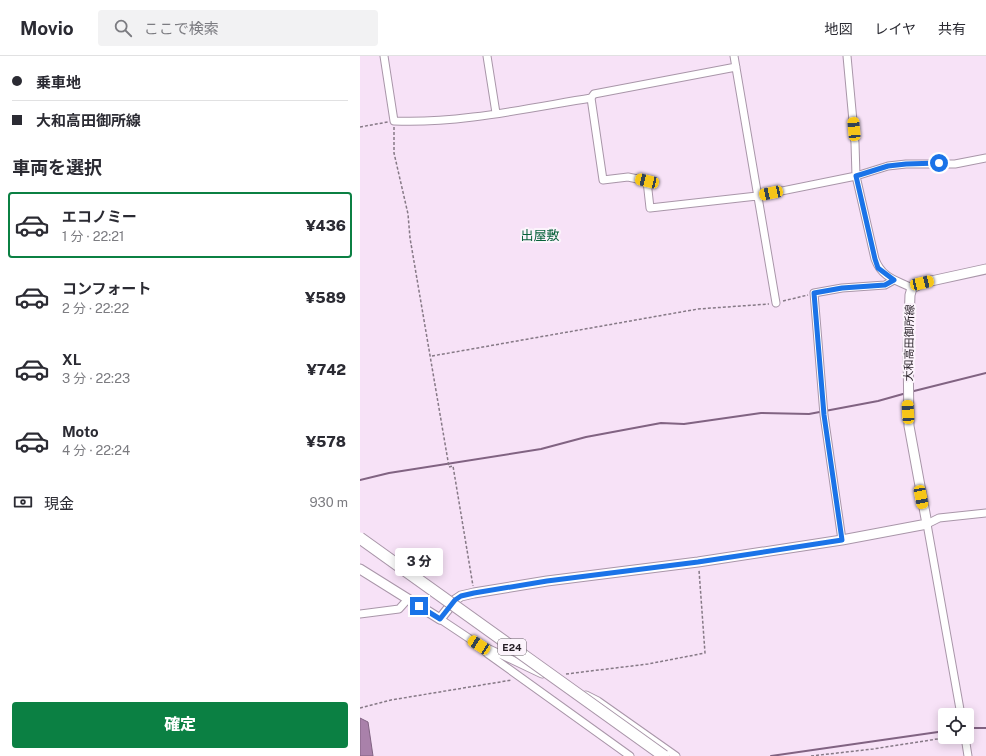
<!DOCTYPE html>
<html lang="ja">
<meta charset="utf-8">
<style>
:root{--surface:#fff;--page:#f2f2f3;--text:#2b2b33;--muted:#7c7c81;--line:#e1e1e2;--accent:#0b8043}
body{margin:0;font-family:"Public Sans","Noto Sans JP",sans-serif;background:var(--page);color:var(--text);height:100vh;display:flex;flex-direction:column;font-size:15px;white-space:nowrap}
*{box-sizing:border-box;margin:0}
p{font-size:13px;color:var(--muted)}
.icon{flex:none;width:22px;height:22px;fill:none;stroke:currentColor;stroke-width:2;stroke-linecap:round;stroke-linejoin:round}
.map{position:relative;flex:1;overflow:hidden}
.details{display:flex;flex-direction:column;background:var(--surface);width:360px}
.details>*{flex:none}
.hud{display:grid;align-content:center;height:88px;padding:0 12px;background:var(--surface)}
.tools{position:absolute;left:578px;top:652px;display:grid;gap:8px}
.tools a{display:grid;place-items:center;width:36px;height:36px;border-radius:4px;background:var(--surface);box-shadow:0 2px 10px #0003;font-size:20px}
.end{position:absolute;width:18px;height:18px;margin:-9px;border:5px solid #1a73e8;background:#fff;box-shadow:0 0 0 2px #fff}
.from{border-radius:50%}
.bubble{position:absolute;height:28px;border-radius:4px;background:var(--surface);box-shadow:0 2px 10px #0003;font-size:13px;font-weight:800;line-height:28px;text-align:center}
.car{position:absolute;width:12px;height:24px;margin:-12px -6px;border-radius:5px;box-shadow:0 0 3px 1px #0007;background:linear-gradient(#f5c518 24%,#345 0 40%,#f5c518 0 76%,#345 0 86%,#f5c518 0)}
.hud b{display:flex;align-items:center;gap:14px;height:38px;font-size:15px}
.hud b+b{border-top:1px solid var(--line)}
.hud i{width:10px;height:10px;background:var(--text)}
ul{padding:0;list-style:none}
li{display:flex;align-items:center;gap:12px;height:66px;margin:0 8px 6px;padding:0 4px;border:2px solid transparent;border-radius:4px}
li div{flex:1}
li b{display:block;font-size:15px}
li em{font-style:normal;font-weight:800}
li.active{border-color:var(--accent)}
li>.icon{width:36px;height:36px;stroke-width:1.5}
h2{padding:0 12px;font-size:18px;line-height:48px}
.pay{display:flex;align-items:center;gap:10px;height:44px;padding:0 12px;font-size:15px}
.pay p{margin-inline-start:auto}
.cta{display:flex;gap:8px;margin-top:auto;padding:8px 12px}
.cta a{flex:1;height:46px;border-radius:4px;background:var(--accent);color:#fff;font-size:16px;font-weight:800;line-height:46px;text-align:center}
header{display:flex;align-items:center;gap:24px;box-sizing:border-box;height:56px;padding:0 20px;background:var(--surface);border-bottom:1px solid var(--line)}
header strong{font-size:19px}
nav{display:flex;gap:22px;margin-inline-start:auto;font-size:14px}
.search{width:280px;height:36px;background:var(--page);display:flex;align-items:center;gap:10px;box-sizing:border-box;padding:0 14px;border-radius:4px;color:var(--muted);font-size:15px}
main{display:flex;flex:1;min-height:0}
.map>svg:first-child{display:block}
.water{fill:#a981aa;stroke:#816382}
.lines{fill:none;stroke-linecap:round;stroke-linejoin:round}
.stream{stroke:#816382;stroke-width:2}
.minor-casing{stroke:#a996a9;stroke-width:9}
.major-casing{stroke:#a996a9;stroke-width:11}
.path{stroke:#867986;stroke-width:1.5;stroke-dasharray:3 2;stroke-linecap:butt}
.minor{stroke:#fff;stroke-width:7}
.major{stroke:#fff;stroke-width:9}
.highway-bridge-casing{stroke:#a996a9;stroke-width:13;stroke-linecap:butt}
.highway-bridge{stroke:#fff;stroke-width:11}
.route{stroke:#1a73e8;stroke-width:5}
.labels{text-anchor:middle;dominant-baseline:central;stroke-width:4;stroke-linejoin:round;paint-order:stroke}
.shield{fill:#fcf4fc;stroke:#655e65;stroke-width:1}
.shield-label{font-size:10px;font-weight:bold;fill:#241d24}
.street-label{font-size:11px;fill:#241d24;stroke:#fcf4fc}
.quarter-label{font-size:13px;fill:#07613a;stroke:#fcf4fc}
</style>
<header>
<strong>Movio</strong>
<div class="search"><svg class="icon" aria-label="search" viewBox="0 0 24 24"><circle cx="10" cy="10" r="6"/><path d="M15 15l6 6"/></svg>ここで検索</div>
<nav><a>地図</a><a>レイヤ</a><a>共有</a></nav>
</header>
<main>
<section class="details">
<div class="hud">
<b><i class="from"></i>乗車地</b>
<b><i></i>大和高田御所線</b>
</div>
<h2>車両を選択</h2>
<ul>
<li class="active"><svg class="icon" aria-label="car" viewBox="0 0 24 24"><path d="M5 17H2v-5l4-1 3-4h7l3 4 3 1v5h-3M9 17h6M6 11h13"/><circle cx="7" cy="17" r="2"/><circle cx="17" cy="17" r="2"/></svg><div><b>エコノミー</b><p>1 分 · 22:21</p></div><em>¥436</em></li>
<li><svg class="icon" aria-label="car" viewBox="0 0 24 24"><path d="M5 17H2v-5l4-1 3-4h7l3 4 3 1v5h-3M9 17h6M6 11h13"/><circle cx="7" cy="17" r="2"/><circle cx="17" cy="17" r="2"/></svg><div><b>コンフォート</b><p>2 分 · 22:22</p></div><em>¥589</em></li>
<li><svg class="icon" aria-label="car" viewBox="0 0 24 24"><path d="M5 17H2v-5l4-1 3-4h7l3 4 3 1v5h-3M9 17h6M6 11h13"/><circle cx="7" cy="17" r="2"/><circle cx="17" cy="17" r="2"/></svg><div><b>XL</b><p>3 分 · 22:23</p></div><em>¥742</em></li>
<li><svg class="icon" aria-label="car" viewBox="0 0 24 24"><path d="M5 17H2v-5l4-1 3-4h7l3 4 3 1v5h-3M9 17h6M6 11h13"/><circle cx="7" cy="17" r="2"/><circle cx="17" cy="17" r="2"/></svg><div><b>Moto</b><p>4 分 · 22:24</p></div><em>¥578</em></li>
</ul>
<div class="pay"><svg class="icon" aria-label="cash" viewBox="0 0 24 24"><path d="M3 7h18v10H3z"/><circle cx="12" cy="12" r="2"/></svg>現金<p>930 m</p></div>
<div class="cta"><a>確定</a></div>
</section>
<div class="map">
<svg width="626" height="700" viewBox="0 0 626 700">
<rect width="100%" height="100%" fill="#f7e2f7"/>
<path class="water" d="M0,662l8,4 5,34h-13z"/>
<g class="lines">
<path class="stream" d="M554,335l72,-18
M0,424l29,-7 152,-24 45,-12 75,-14 23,1 77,-11 48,1 69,-13 25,-7
M607,672h19
M411,700l174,-25"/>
<g class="minor-casing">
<path id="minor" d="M24,0l10,65c63,3 135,-13 197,-23l3,-4 142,-27
M127,0l9,57
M374,0l42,247
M487,0l8,87 1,33 19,83c7,19 21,21 37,29
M231,42l12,82 25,-3 19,4 3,27 107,-12 99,-20 32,-10 18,-2h49l31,-6
M482,484l-18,-125 -10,-122 28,-5 43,-3 9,-5
M0,558l39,-5 9,-10
M80,563l39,26 9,9 142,102
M125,591l57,27
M226,639l12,6 78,55
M601,659l-34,-191 12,-6 47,-5
M605,681l3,19"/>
</g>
<g class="major-casing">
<path id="major" d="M0,513l80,50 15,-19 6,-4 13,-3 73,-12 151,-19 144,-22 85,-16 -18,-98 -1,-78 2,-53 2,-7 10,-5 64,-14"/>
</g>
<path class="path" d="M0,71l28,-5
M34,71v26l14,61 2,24 39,229 4,-1 20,120
M423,245l25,-6
M72,300l266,-47 71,-5
M206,618l82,-10 57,-11 -6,-83
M0,652l31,-8 121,-20
M451,700l62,-7 77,-12"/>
<use href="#minor" class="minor"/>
<use href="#major" class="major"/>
<g class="highway-bridge-casing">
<path id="highway-bridge" d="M0,482l304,218"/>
</g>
<use href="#highway-bridge" class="highway-bridge"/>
</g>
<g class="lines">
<path class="route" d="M59,550l21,13 15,-19 6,-4 13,-3 73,-12 151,-19 144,-22 -18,-125 -10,-122 28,-5 43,-3 9,-5 -16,-12 -3,-9 -19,-83 32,-10 18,-2 33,-1"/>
</g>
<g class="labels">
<rect class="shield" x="138" y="583" width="28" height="16" rx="3"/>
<g class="shield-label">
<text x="152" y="591">E24</text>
</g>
<g class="street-label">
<text transform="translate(549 287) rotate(-89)">大和高田御所線</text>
</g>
<g class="quarter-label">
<text x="180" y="179">出屋敷</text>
</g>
</g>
</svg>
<div class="tools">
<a><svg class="icon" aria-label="locate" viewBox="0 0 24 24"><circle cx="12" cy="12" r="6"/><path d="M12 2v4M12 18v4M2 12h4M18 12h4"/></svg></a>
</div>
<i class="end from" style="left:579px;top:107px"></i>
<i class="end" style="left:59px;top:550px"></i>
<div class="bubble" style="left:35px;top:492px;width:48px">3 分</div>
<i class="car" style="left:494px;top:73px;rotate:355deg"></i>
<i class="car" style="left:287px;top:125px;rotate:283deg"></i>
<i class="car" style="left:411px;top:137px;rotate:258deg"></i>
<i class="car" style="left:562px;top:227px;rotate:77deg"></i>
<i class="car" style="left:548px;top:356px;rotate:357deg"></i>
<i class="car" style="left:561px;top:441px;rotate:169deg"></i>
<i class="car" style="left:119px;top:589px;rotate:303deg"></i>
</div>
</main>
